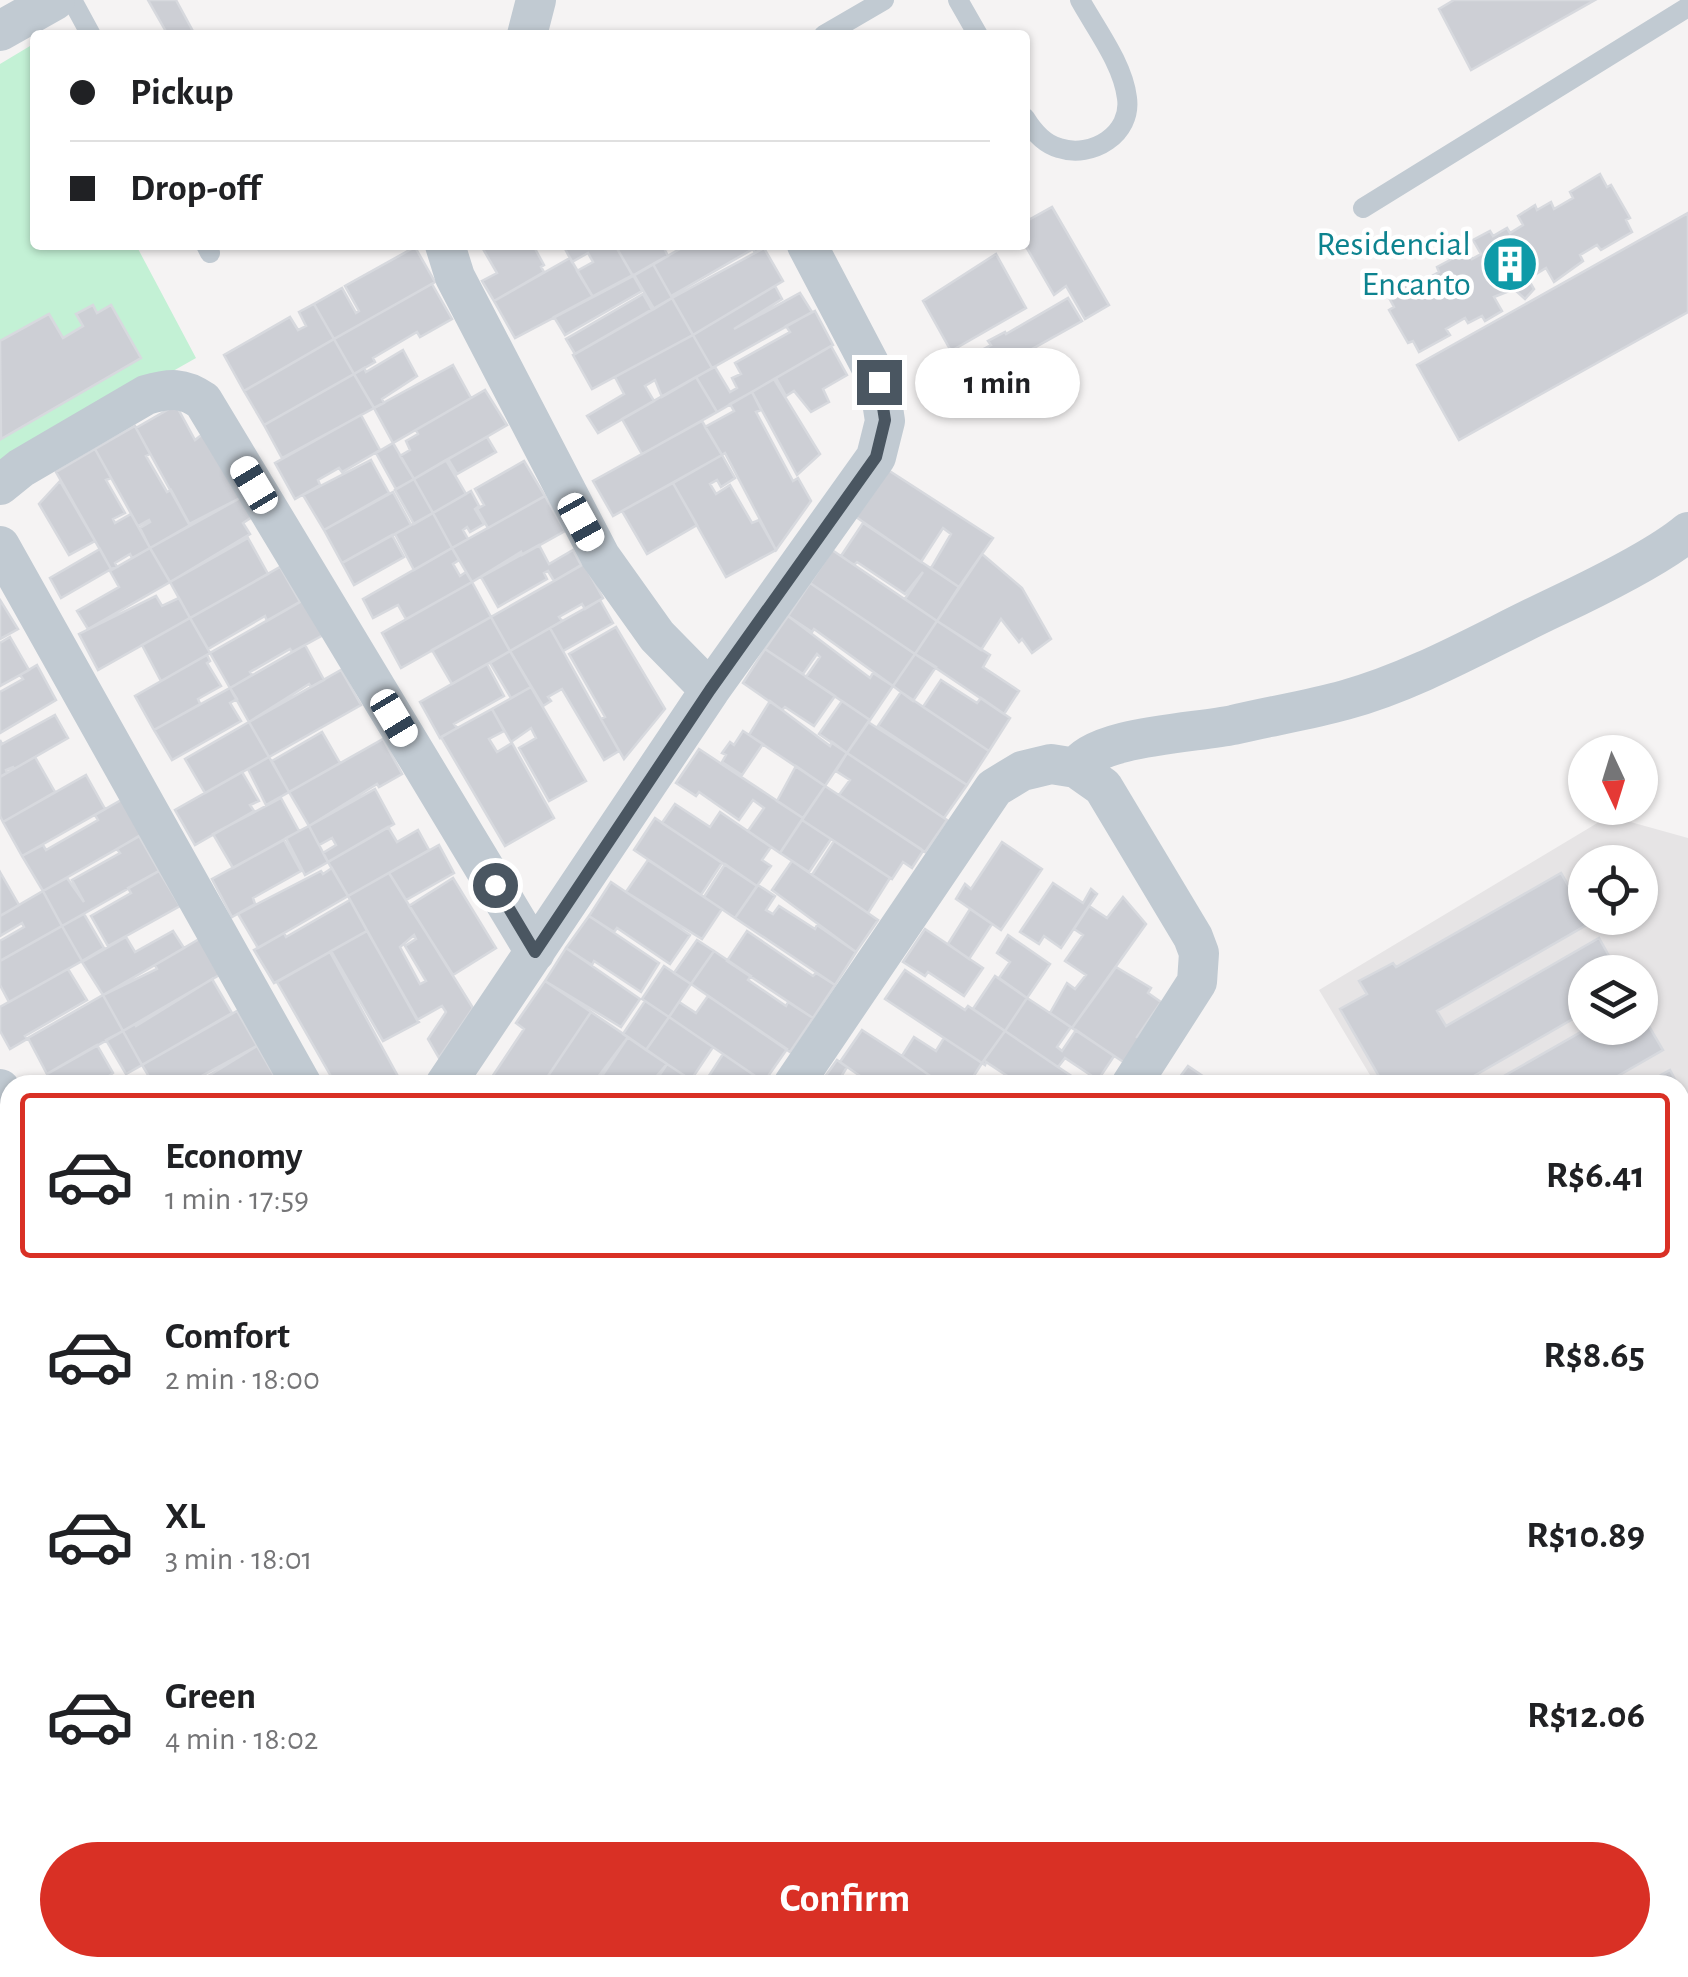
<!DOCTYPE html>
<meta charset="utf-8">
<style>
:root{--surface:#fff;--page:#f6f6f6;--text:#202124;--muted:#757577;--line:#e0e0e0;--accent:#d93025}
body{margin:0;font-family:"Alegreya Sans",sans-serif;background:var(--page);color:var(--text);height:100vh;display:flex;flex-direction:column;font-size:38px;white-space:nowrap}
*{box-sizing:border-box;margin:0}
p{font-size:32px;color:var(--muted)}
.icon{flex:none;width:55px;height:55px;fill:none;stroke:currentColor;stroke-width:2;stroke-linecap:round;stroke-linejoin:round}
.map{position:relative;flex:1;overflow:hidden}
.drawer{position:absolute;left:0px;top:1075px;width:1690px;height:902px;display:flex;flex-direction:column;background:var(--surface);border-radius:30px 30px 0 0;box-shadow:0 2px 8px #0004}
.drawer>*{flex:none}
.guide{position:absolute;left:30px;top:30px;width:1000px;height:220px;border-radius:10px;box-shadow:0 2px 8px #0004;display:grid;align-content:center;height:220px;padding:0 40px;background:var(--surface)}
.needle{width:65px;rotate:176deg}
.buttons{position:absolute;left:1568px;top:735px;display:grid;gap:20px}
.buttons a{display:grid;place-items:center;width:90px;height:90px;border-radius:50%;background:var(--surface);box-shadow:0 2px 8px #0004;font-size:50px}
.end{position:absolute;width:45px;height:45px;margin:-22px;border:12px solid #4a5661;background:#fff;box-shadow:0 0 0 5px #fff}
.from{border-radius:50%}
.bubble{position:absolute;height:70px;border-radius:35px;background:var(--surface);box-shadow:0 2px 8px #0004;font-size:32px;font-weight:700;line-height:70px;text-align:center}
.car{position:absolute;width:30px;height:60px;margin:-30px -15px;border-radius:12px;box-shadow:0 0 8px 2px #0007;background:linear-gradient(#fff 24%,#345 0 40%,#fff 0 76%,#345 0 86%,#fff 0)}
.guide b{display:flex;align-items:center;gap:35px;height:95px;font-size:38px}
.guide b+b{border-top:2px solid var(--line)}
.guide i{width:25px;height:25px;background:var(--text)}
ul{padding:18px 0 0;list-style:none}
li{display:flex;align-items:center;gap:30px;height:165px;margin:0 20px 15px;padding:0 20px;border:5px solid transparent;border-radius:10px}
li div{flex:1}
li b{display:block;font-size:38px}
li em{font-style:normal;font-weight:700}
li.selected{border-color:var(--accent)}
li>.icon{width:90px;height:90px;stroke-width:1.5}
.primary-button{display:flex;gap:20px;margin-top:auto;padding:20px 40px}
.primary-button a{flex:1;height:115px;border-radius:60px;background:var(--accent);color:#fff;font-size:40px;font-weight:700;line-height:115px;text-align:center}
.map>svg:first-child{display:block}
.education{fill:#e6e4e5;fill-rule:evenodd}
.green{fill:#c3f1d5}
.building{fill:#cdcfd5;stroke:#d7d9de;stroke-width:2.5;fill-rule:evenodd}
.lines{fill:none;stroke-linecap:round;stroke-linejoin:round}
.lane{stroke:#c1cad2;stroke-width:20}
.street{stroke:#c1cad2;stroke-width:40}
.secondary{stroke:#c1cbd6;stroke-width:55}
.route{stroke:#4a5661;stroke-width:12}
.labels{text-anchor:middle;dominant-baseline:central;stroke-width:9;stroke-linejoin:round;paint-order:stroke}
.culture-label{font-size:35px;fill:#0d838f;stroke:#fff;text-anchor:end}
</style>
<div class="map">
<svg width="1688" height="1977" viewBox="0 0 1688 1977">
<rect width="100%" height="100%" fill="#f5f3f3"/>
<path class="education" d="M1609,816l79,22v767l-8,-13v-507h-304l-57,-95zM1585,862h55v56h-55zM1585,972h55v56h-55z"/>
<path class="green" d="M30,46l5,10v189h101l60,113 -196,111v-405z
M1688,1740v237h-161l6,-9h147v-216z"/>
<path class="building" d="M148,0h28l19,35h-27z
M1454,0h141l-124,70 -32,-61z
M1600,174l7,13 4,-2 19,33 -4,2 6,12 -31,18 -4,-5 -17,10 3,6 -29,21 -8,-14 -18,11 6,10 -9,10 -11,-10 -20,8 8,14 -17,10 -3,-5 -14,7 -3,-5 -19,11 4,6 -31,17 -6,-11 -5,2 -19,-33 5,-3 -7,-13 31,-17 3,5 18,-10 -2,-5 13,-7 -2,-4 17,-10 7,13 9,-5 -8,-14 17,-9 3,5 14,-8 3,5 13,-8 -5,-9 17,-11 2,5 14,-8 3,7 19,-11 -3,-6z
M1052,207l57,98 -24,14 -19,-33 -12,9 -29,-50v-23z
M1688,213v99l-229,128 -42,-75z
M489,245h44l11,20 -3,2 3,5 -50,29 -12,-20 15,-8 -14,-24z
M563,245h52l18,31 -40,21 -16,-26 16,-9 -5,-9 -16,9z
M615,245h53l1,3 -4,2 3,6 -35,20z
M687,245h83l-15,8 -2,-4 -82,47 -18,-32z
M415,247l20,35 -101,57 -20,-35 28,-16 14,25 3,-2 -14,-25z
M764,248l19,33 -90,54 -21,-37z
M996,254l30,54 -75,43 -28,-50z
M570,258l23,39 -78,41 -21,-37z
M653,264l19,34 -18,11 -20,-34z
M633,275l9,16 -77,44 -11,-18z
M432,284l20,35 -32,18 -3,-5 -44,26 2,4 -21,12 -20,-35z
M775,286l7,13 -48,30 66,-36 12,19 -100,56 -19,-33z
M643,294l9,16 -77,44 -9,-15z
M672,298l21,37 -101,54 -19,-34z
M1068,298l14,23 -107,60 -12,-21 28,-15 -3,-4 17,-9 1,2z
M314,304l20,35 -90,52 -20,-36 66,-38 8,13 8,-4 -7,-14z
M93,305l4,8 14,-8 30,53 -140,81 -1,-98 49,-27 14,24 20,-12 -7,-12z
M815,311l18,34 -116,67 -21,-35 19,-10 15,25 7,-4 -5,-10 9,-4 -6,-11 55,-31 -4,-6z
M693,335l19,33 -50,29 -7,-17 -10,6 9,15 -56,32 -11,-17 37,-22 -9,-17z
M334,339l20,35 -90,51 -20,-34z
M831,346l16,29 -24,14 6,13 -18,10 -17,-21 -8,5 -10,-18z
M403,350l14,26 -35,23 2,4 -10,5 -20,-34 10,-6 2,4z
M453,365l18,33 -78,45 -19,-35z
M354,374l20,34 -92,50 -18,-33z
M696,377l21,35 -75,42 -20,-35z
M774,379l46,75 -23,21 -45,-83z
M485,390l22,35 -93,54 -14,-23 10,-6 -4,-9 12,-7 -2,-4z
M752,392l9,18 -5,2 37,69 5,-3 13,23 -35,49 -51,-97 -3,2 -17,-28 29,-16 -4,-7z
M176,405l19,35 14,-11 33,68 -53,27 -53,-96z
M361,415l19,35 -38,22 -3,-4 -21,12 2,5 -25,14 -20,-36z
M702,421l20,34 -109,61 -20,-35z
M135,426l15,28 -4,2 21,36 4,-2 19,35 -40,23 -10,-20 10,-6 -1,-2 -11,6 -43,-77z
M487,437l9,15 -39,22 -9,-15z
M393,443l21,36 -18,10 -20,-36z
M95,449l16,29 -5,2 19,33 -12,6 2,4 16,-9 19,34 -18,10 -2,-4 -15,9 2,4 -6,2 -55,-97z
M722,455l13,23 -14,9 -4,-7 -7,4 6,10 14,-9 22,38 7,-3 17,30 -50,27 -53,-94z
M371,460l18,33 -65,37 -21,-35z
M446,460l20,34 -33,19 -19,-34z
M524,461l21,35 -57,32 -11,-19 7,-4 -9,-16z
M888,470l105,68 -34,49 -28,-19 20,-34 -8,-6 -22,34 -65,-45z
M414,479l19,34 -19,11 -19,-34z
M60,481l35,60 -26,14 -30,-51z
M673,483l24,42 -50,29 -25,-43z
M471,491l8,15 -4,3 9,15 -14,8 -3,-5 -4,3 5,9 -16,9 -19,-35z
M393,492l18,33 -69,38 -18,-33z
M545,496l20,35 -43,24 -1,-3 -49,30 -20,-34z
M242,497l10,20 -9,6 7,11 -80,48 -20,-34z
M433,513l19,35 -38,22 -19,-36z
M863,523l96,64 -22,34 -32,-22 18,-27 -18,22 -48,-32 -3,3 -13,-9z
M392,535l12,22 -50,28 -12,-22z
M248,538l20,36 -78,44 -20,-36z
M539,545l10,19 24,-14 8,15 -27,16 -6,-10 -4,2 3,6 -49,28 -17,-30z
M150,548l20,34 -82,47 -11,-18 42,-24 -9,-16z
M452,548l7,12 -6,4 7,12 6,-4 6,10 -66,37 -8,-14 -25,13 -10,-19z
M100,549l11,20 -50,29 -11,-20z
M832,550l105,71 -22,33 -105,-71z
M982,554l40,34 29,51 -19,14 -10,-14 -3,3 -18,-23 -20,31 -44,-29z
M584,564l19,34 -18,11 -3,-5 -23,13 3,4 -52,30 -19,-34z
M280,567l20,35 -33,19 -2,-5 -57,33 -18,-31z
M472,582l19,35 -90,51 -19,-35z
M810,583l105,71 -22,32 -79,-57 -2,3 -24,-16z
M156,596l6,10 17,-8 11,20 -92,52 -19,-36z
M305,599l20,35 -33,18 -2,-3 -40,23 2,3 -22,13 -20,-35z
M0,600l18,29 -18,10z
M600,600l13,23 -50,28 -13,-23z
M788,616l82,62 3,-5 20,13 -23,34 -64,-43 14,-20 -3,-3 -14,20 -38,-25z
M491,617l19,34 -58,33 -20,-34z
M190,618l20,35 -49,28 -19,-36z
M937,621l53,34 -7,12 36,24 -15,23 -89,-60z
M616,627l49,82 -41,50 -23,-40 4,-2 -36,-63z
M550,628l69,123 -15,9 -42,-71 -14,8 3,4 -8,5 -33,-55z
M10,637l19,33 -29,16v-43z
M305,645l19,35 -13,7 -2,-3 -60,38 -19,-34z
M765,649l70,47 -21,30 -29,-19 -3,3 -39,-27z
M510,651l21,36 -20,11 -21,-35z
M915,654l21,13 -23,34 -20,-15z
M207,655l3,6 -3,2 14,23 -23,13 2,5 -46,26 -19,-34z
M487,664l17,32 -50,28 3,4 -17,10 -20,-36z
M37,665l19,35 -56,33v-41l23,-13 -3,-4z
M341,670l20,35 -92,52 -20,-35z
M941,680l36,23 4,-5 29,20 -21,33 -66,-44z
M531,687l55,94 -37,20 -30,-53 17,-10 -5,-10 -20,14 -19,-33z
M230,688l7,11 -7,4 11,18 -69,39 -18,-30z
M901,692l88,59 -22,34 -89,-59z
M770,701l60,45 2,-4 15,11 -22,33 -76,-51z
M842,701l28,19 -23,33 -28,-19z
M492,709l12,22 -15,8 8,13 15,-9 42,75 -49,28 -64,-109z
M55,715l13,23 -54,31 -1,-2 -7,3 1,3 -7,4v-37l2,4z
M249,722l20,35 -64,36 -20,-34z
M868,722l99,63 -23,33 -97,-65z
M743,731l20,13 -21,31 -20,-13 4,-7 -4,-2 8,-11 4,3z
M322,732l18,31 -51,29 -17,-31z
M383,739l19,35 -23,13 -2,-3 -68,42 -20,-34z
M699,749l104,69 -23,35 -32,-22 16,-23 -11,-8 -14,20 -40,-28 -3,4 -20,-13z
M847,753l100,67 -22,32 -86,-57 11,-15 -14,-9z
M35,757l20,35 -52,30 -3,-6v-39z
M269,757l20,35 -23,13 -18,-36z
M796,766l29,20 -22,32 -26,-17z
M242,772l17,29 -9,4 4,6 -59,34 -20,-35z
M86,775l19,34 -83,47 -19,-34z
M825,786l96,63 2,2 -11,17 -9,-6 -11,17 -90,-59z
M375,789l19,35 -66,38 -5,-9 13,-8 -4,-7 -13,7 -10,-19z
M281,798l18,33 -66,37 -20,-34z
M123,799l20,35 -100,57 -21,-35 21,-11 3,5 52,-30 -3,-5z
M675,804l35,23 10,-15 51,35 -9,13 9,6 -14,20 -95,-63z
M655,818l67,45 -21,32 -67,-45z
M802,820l29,19 -22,33 -29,-19z
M309,826l19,36 -23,13 -19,-37z
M388,827l9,15 21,-12 11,20 -81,46 -20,-34z
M139,836l20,35 -97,55 -19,-35 24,-13 17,24 -12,-22 48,-27 -3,-4z
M284,840l17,31 -48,27 2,6 -23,13 -20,-38z
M834,841l56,37 -22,35 -56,-38z
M1002,842l40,27 -41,61 -45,-31 9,-15 6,5z
M439,845l15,28 -48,27 -17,-27z
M648,860l74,49 -20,30 -76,-47z
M792,861l86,59 -22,32 -84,-62z
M725,864l32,22 -22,32 -31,-21z
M332,868l16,28 -90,52 -20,-34 83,-43 2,3z
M159,871l21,35 -72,40 -17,-30 40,-23 -3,-5z
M0,872l19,33 -19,11z
M389,873l84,135 -34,50 -11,-19 18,-27 -4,-6 -25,14 -69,-124zM414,935l2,4 -11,7 21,35 -6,3 -20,-37z
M1561,873l29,50 -153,88 9,15 153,-88 19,34h-33v40l-111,64 5,9h-95l-44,-76 27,-15 -8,-13 34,-18 3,4z
M453,878l43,70 -43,27 -44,-69z
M611,882l79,53 -20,29 -53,-36 -3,4 -25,-16z
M1053,883l30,20 8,-14 6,5 -36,54 -17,-12 -5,8 -19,-12z
M758,885l17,11 -9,14 7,4 6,-8 36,23 2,-4 39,27 -21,33 -100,-67z
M43,891l19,35 -62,35v-20l24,-14 -2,-4 -22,13v-20z
M1123,897l23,27 -74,104 -22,-15 17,-30 8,6 11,-14 -21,-14 18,-26 -9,-6 15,-23 18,12z
M350,900l17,31 -93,52 -20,-33 30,-17 2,4z
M970,909l22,15 -23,35 -21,-15z
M84,914l20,34 -22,13 -20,-35z
M589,916l70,47 -18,29 -47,-31 -2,4 -26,-17z
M62,926l20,35 -73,41 -9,-17v-24z
M925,929l58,39 -19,28 -36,-24 -3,4 -22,-14z
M173,931l11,17 -81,47 -21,-33 44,-25 9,15z
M367,931l52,91 -36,19 -52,-90z
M747,931l66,45 3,-3 19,12 -22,33 -86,-57z
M1008,935l42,29 -23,34 -28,-20 11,-16 -13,-9z
M201,938l20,36 -98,57 -20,-36 54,-26 -2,-4z
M697,940l17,11 -23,33 -17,-11z
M566,948l74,51 -19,28 -76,-46z
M714,951l37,25 -3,4 38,26 2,-4 25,16 -23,34 -99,-68z
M330,952l70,128 -9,5h-55l-59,-103z
M664,966l27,18 -22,33 -27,-18z
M1116,967l35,21 -3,5 13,9 -24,35 7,4 -16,24 -56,-37z
M68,969l19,31 -62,36 2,3 -17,10 -10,-18v-24z
M905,970l60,40 3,-4 37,25 -23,32 -97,-64z
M995,976l32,22 -22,33 -32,-22z
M212,979l20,34 -90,52 -19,-34 12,-7 1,2z
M545,981l46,31 -49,73h-38l-12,-8 32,-48 -8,-6z
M103,995l20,36 -76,43 -19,-36z
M708,996l79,53 -23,33 -95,-65 10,-15 17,11z
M1027,998l44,29 -14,20 5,4 14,-21 38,26 -16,24 -33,-22 -7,9 -53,-36z
M645,1001l24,16 -23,33 -23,-16z
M237,1011l20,35 -72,39h-31l-12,-20z
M1640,1011l23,39 -61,35h-114l100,-57h52z
M591,1012l37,25 -36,48h-50z
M669,1017l44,30 -22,33 -45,-30z
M862,1030l40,26 41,29h-70l-33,-23z
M123,1031l19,34 -16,9 -20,-34z
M1005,1031l53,36 27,18h-64l-35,-23 -1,3 -3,-2z
M628,1037l39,27 -18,21h-53z
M914,1037l22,14 8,-13 38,25 -14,22h-25l-41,-29z
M97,1045l16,28 -8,6 -10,6h-58l13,-7 -3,-4z
M257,1046l19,33 -10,6h-81l9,-4 1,3z
M723,1054l41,28 4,3h-65z
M837,1060l10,7 -11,18h-17z
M667,1064l24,16 7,5h-45z
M1188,1066l28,19h-42z
M1670,1070l8,15h-35z
M1680,1088l8,14v22l-8,5z
M5,1142l5,8v34l-10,6v-45z
M1688,1145v65l-8,5v-65z
M10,1184v40l-10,6v-40z
M0,1241l10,18v69l-10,5z
M3,1498l1,3 6,-3v49l-8,4 -2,-51z
M10,1547v51l-1,1 -9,-15v-31z
M0,1725l10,19v28l-10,6z
M10,1772v47l-5,-10 -5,3v-34z
M10,1824v53l-10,6v-53z
M10,1877v53l-10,5v-52z
M0,1950l10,18h8l6,9h-24z
M470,1968h47l5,9h-47z
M517,1968h44l6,9h-45z
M561,1968h44l6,9h-44z
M605,1968h47l6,9h-47z
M652,1968h48l-16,9h-26z
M700,1968h45l6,9h-46z
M750,1968h67l5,5 6,-5h29l-9,9h-97l-5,-8z
M1010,1968h38l-7,9h-38z
M1048,1968h32l-3,5 6,4h-42z
M1104,1968h43l14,9h-64z
M1240,1968h27l15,9h-48z"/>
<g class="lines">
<path class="lane" d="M72,0l19,35
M958,0l20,35
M824,35l60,-35
M1025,118c8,13 19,26 34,30 33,11 73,-14 68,-50 -4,-34 -31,-69 -47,-98
M1363,208l325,-201
M206,245l4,8"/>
<path class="street" d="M0,31l55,-31
M527,35l9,-35
M445,245l10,32 145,279 57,80 53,54
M0,485l21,-17 125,-73c24,-7 37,-8 57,6l332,551
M0,546l302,539
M1076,768c18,-32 119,-35 157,-43 38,-9 76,-15 112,-25 73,-20 142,-61 210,-93 38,-18 102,-49 133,-75
M445,1085l265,-395 166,-233 9,-36 -6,-39 -72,-137
M793,1085l201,-297 28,-17 29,-7 25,4 27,19 90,150 6,16 -2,29 -66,103
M0,1089l10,17
M0,1405l10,-6
M1680,1689l8,-8
M67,1977l16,-9
M379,1977l17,-9
M878,1977l8,-9
M1199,1977l6,-9
M1472,1977l7,-9"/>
<path class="secondary" d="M0,1649l10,14
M224,1968l7,9"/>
</g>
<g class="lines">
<path class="route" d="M495,885l40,67 175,-262 166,-233 9,-37 -6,-38"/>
</g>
<defs>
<g id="building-disc" transform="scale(2.875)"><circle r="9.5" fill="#0f9aa8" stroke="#fff"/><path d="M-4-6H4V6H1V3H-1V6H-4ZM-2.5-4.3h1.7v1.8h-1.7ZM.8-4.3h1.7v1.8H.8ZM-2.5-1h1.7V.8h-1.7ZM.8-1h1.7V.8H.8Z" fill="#fff"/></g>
</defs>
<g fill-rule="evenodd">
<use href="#building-disc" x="1510" y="264"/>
</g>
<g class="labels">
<g class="culture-label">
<text x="1471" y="244">Residencial<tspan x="1471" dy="40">Encanto</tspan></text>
</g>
</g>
</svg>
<div class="buttons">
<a><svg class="needle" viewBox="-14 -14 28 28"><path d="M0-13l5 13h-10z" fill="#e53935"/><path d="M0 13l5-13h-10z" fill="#757577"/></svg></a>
<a><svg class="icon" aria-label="locate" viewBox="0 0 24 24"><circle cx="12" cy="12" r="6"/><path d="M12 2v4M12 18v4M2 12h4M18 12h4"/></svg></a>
<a><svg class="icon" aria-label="layers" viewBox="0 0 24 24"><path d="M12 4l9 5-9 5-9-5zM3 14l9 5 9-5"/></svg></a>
</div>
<i class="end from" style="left:495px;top:885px"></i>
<i class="end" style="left:879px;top:382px"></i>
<div class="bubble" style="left:915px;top:348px;width:165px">1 min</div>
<i class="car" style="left:254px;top:485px;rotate:329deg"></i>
<i class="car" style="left:581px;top:522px;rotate:151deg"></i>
<i class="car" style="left:394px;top:718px;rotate:149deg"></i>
<div class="guide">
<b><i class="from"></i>Pickup</b>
<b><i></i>Drop-off</b>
</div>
<section class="drawer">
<ul>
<li class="selected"><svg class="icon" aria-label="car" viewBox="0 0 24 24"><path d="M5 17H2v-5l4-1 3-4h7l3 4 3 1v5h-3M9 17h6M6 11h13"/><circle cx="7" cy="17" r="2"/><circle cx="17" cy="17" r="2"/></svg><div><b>Economy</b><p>1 min · 17:59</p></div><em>R$6.41</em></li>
<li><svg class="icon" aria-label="car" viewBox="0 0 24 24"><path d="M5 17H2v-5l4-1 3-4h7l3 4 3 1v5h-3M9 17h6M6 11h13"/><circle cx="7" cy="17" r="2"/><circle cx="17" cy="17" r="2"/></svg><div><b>Comfort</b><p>2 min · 18:00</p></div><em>R$8.65</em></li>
<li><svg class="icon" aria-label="car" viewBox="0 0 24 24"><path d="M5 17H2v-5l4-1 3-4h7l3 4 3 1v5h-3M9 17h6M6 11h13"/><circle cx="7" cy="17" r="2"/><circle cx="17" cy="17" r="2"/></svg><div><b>XL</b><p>3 min · 18:01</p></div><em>R$10.89</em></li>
<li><svg class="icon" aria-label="car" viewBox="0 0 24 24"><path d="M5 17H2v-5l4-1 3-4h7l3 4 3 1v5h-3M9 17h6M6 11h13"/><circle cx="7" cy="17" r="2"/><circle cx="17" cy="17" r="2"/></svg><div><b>Green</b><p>4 min · 18:02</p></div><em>R$12.06</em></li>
</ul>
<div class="primary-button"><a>Confirm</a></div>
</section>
</div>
